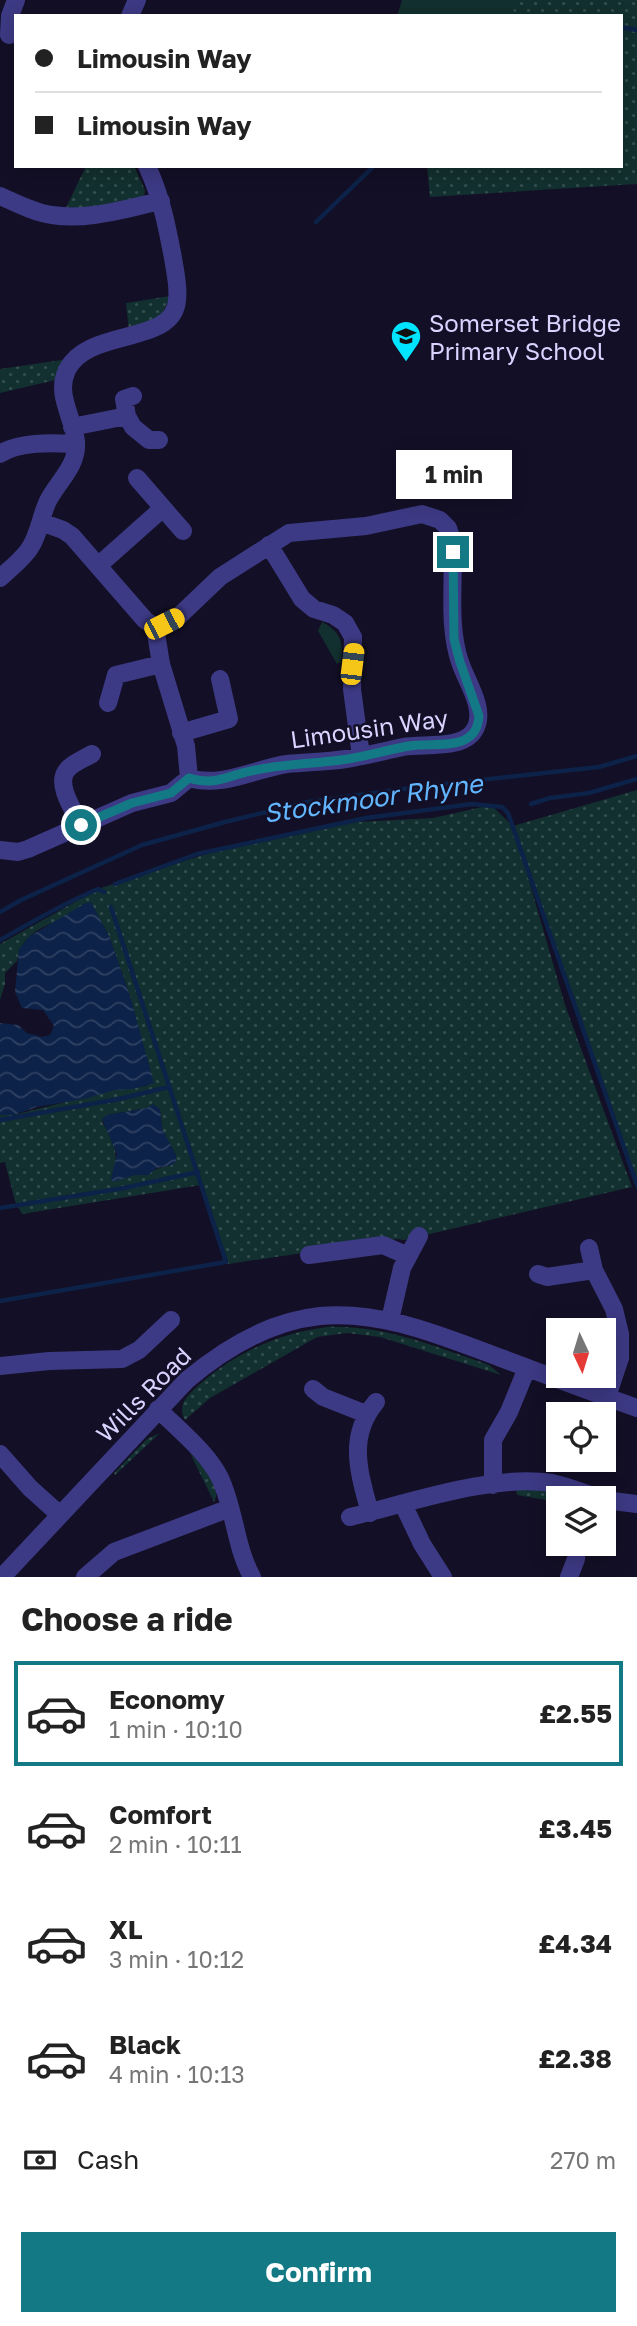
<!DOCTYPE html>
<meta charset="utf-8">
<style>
:root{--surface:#fff;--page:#f2f2f2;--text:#222;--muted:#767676;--line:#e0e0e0;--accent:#137a85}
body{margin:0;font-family:"Golos Text",sans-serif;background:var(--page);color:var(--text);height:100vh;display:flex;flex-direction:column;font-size:26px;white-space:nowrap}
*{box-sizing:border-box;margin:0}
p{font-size:23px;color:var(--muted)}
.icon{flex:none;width:38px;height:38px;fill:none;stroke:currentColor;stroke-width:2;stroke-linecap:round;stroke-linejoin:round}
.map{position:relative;height:1577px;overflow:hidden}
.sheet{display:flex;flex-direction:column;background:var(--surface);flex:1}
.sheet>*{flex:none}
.top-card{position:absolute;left:14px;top:14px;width:609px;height:154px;border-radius:0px;box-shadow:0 4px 18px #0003;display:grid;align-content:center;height:154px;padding:0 21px;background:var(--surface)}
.needle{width:46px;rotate:176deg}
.buttons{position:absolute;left:546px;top:1318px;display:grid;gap:14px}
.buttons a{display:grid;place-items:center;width:70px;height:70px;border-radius:0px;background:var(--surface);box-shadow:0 4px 18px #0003;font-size:35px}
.end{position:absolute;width:32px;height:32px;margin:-16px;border:9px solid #137a85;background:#fff;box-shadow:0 0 0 4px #fff}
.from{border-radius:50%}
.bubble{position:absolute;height:49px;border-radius:0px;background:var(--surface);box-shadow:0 4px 18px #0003;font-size:23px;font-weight:700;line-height:49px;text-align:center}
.car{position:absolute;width:21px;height:42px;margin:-21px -10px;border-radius:9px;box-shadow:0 0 5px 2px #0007;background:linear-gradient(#f5c518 24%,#345 0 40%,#f5c518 0 76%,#345 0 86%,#f5c518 0)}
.top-card b{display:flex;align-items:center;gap:24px;height:66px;font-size:26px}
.top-card b+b{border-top:2px solid var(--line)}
.top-card i{width:18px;height:18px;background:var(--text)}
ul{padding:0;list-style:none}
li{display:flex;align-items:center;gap:21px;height:105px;margin:0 14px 10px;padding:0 7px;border:4px solid transparent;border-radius:0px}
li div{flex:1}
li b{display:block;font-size:26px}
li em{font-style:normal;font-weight:700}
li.selected{border-color:var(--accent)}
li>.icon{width:63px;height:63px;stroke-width:1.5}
h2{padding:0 21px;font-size:32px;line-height:84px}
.pay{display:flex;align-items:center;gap:18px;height:77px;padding:0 21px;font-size:26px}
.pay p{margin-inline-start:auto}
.primary-button{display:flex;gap:14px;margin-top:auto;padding:14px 21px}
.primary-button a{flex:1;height:80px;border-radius:0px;background:var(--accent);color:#fff;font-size:28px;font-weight:700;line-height:80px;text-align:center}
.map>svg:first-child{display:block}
.grass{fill:url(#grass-dots);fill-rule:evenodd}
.park{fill:#12302f}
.water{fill:url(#water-waves)}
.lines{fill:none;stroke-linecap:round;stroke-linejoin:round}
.stream{stroke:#0c2248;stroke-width:4.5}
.minor{stroke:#3d3a85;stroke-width:18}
.route{stroke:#137a85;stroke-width:9}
.labels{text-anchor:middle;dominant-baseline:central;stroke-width:5;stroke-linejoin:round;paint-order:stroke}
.poi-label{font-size:24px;fill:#d9d4ff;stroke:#130f26;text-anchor:start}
.street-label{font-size:24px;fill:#d9d4ff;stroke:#130f26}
.water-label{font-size:26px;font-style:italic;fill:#62b6ff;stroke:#130f26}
</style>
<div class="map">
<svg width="637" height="1577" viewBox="0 0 637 1577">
<defs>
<pattern id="grass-dots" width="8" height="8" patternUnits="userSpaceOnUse" patternTransform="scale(1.75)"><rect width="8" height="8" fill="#12302f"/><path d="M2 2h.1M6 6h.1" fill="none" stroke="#344d4e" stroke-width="1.8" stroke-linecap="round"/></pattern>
<pattern id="water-waves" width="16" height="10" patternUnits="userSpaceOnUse" patternTransform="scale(1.75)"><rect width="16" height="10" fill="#0c2248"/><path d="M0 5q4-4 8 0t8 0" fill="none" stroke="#2f4163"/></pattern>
</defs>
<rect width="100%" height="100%" fill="#130f26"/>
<path class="grass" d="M411,0h226v184l-207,13 -3,-31h194v-150h-209z
M86,166h48l11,24 -1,6 -16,7 -63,7z
M170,296c-9,25 -16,27 -41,35l-3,-28z
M75,358l-11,20 -64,15v-24z
M637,790v400l-117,-341 45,156 67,182 -228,53 -7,-1 -169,25 -27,-79 -179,29 -7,-13 -10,-39 -5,1v-48h13l101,-25 32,-4 7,-4 -23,-86 -20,-58 -19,-35 -7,1c-22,22 -61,19 -67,57l-12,12v11l-5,16v-56l98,-55 133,-43 107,-23 95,-5 58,-13 22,21zM147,1108l13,1 2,20 14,26 -4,10c-32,6 -24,17 -57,0 3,-17 -4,-29 -13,-43l5,-7z
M327,1327c58,-2 109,20 162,38l12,10 -121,-38 -33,-4 -30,4 -107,61 -25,22c-9,-16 4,-26 15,-36 36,-32 80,-51 127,-57z
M160,1433l-45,42 -1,-2 33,-34z
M190,1453c11,12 33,32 24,49z
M516,1489h34l23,9h-15v4l-41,-7z"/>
<path class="park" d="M402,0h107l7,16h-119z
M322,622c18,9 22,20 19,40l-4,2 -19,-33z"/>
<path class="water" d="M91,902l19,36 20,58 24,87 -21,6 -19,1 -26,8 -51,9 -24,8h-13v-92l18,2 9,8 15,4 8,-2 4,-9 -11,-16 -21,-2 -7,-16 4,-43 11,-13 54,-32z
M153,1104l7,5 2,20 14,26v7l-4,3 -15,3 -9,7h-13l-22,7 -2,-4 6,-24 -15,-35 5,-4 40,-7z"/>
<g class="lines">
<path class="stream" d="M621,27l16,3
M316,222l58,-56
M531,804l19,-6 39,-5 48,-14
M115,884l82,-30 169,-36 106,-14 30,3 6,6 129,372
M0,912l21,-12 121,-55 83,-23 83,-20 110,-15 181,-20 38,-11
M0,940c32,-18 64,-37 98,-51l6,3
M0,1120l119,-21 50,-12
M0,1208l124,-20 74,-16
M0,1301l226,-39 -115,-355"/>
<path class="minor" d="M130,16l7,-16
M9,35l1,-19 6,-16
M0,196c16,7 35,17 52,19 36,6 75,-7 109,-14
M127,416l-3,-17 9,-3
M72,427l55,-11 6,11 16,13h10
M0,454c20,-13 53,-11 76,-10
M163,508l20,23
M41,522l22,8 9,6 73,84 10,7 6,37 25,82 3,32
M269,545l33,54 12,10 19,6 12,8 8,14 -1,52 9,67
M99,565l64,-57 -26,-30
M0,578c9,-8 19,-16 27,-26 11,-13 13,-33 20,-49 9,-20 31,-36 29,-61 -2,-24 -21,-47 -9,-72 21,-43 107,-24 110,-70 2,-13 -2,-29 -4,-42 -6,-32 -12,-62 -26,-92
M108,703l8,-28 45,-11
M181,733l48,-14 -9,-40
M81,825c-7,-14 -26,-41 -14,-55 5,-7 17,-11 25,-16
M0,850l18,2 10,-3 104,-46 39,-10 18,-15c33,10 65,-9 98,-14 20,-2 39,-2 59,-5 19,-3 38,-8 57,-12 21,-4 63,4 73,-20 9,-20 -10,-46 -16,-65 -13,-38 -5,-82 -8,-122l-4,-12 -8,-8 -18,-6 -56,12 -77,7 -69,44 -42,40 -23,10
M589,1248l5,22 20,39 6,25v24l-13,39
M309,1255l74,-10 25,11
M538,1274l9,3 47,-7
M390,1320l12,-52 17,-32
M0,1366l49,-5 73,-2 17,-9 32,-30
M313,1389l10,8 43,17
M158,1409c21,21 49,43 62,69 15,32 15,68 32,99
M0,1454l30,34 30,27
M493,1485v-45l16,-28 18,-44
M604,1500l33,4
M403,1504l19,40 21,33
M370,1513c-11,-41 -23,-76 6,-111
M350,1517c60,-14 140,-43 202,-34 16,3 31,10 47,15
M2,1577l185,-197c37,-31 84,-59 133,-64 63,-6 124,21 181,42 45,17 91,34 136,50
M85,1577l29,-25 116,-44
M569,1577l7,-18 1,-15"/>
</g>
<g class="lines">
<path class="route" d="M81,825l51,-22 39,-10 18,-15c27,8 37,-2 62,-7 30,-7 60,-7 90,-11 23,-3 45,-10 68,-14 17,-3 37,1 53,-5 12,-5 16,-13 17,-25l-19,-54 -6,-23 -1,-87"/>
</g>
<defs>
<g id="school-pin" transform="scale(1.575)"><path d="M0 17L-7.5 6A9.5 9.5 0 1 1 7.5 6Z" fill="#00e5ff" stroke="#130f26"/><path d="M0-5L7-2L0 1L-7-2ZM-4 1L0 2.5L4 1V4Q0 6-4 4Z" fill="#111"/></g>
</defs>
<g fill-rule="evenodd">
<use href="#school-pin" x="406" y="336"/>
</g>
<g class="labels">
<g class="poi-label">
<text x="429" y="322">Somerset Bridge<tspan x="429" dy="28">Primary School</tspan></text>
</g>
<g class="street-label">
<text transform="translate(369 728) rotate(-8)">Limousin Way</text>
<text transform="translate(143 1394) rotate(-45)">Wills Road</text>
</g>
<g class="water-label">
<text transform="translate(373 798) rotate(-8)">Stockmoor Rhyne</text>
</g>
</g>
</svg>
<div class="buttons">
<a><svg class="needle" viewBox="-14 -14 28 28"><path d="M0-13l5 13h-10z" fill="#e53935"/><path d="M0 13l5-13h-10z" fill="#767676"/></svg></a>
<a><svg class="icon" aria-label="locate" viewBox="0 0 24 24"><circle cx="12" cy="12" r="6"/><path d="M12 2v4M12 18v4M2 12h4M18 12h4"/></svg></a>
<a><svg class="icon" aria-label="layers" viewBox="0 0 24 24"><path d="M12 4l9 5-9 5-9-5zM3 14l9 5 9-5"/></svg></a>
</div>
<i class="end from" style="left:81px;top:825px"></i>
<i class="end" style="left:453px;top:552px"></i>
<div class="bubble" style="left:396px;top:450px;width:116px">1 min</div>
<i class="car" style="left:164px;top:624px;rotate:63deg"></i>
<i class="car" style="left:352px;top:664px;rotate:7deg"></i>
<div class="top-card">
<b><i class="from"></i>Limousin Way</b>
<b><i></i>Limousin Way</b>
</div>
</div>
<section class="sheet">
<h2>Choose a ride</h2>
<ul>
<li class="selected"><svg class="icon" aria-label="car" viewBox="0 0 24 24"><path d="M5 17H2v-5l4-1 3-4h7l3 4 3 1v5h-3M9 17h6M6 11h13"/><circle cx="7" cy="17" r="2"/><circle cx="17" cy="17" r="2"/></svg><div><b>Economy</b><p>1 min · 10:10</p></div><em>£2.55</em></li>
<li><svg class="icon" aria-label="car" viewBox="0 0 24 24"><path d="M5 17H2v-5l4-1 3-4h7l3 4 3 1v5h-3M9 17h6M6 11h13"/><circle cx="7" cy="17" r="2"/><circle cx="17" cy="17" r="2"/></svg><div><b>Comfort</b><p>2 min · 10:11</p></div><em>£3.45</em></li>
<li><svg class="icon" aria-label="car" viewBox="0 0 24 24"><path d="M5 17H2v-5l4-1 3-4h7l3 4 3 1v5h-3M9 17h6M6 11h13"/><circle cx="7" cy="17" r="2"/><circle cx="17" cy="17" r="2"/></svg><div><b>XL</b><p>3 min · 10:12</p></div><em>£4.34</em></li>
<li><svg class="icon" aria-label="car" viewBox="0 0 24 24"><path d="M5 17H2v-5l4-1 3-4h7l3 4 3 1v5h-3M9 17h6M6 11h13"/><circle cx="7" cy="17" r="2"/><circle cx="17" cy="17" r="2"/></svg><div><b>Black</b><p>4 min · 10:13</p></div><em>£2.38</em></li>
</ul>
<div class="pay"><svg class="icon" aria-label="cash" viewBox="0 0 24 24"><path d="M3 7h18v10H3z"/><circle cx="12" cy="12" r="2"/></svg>Cash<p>270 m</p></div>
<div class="primary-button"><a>Confirm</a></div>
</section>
